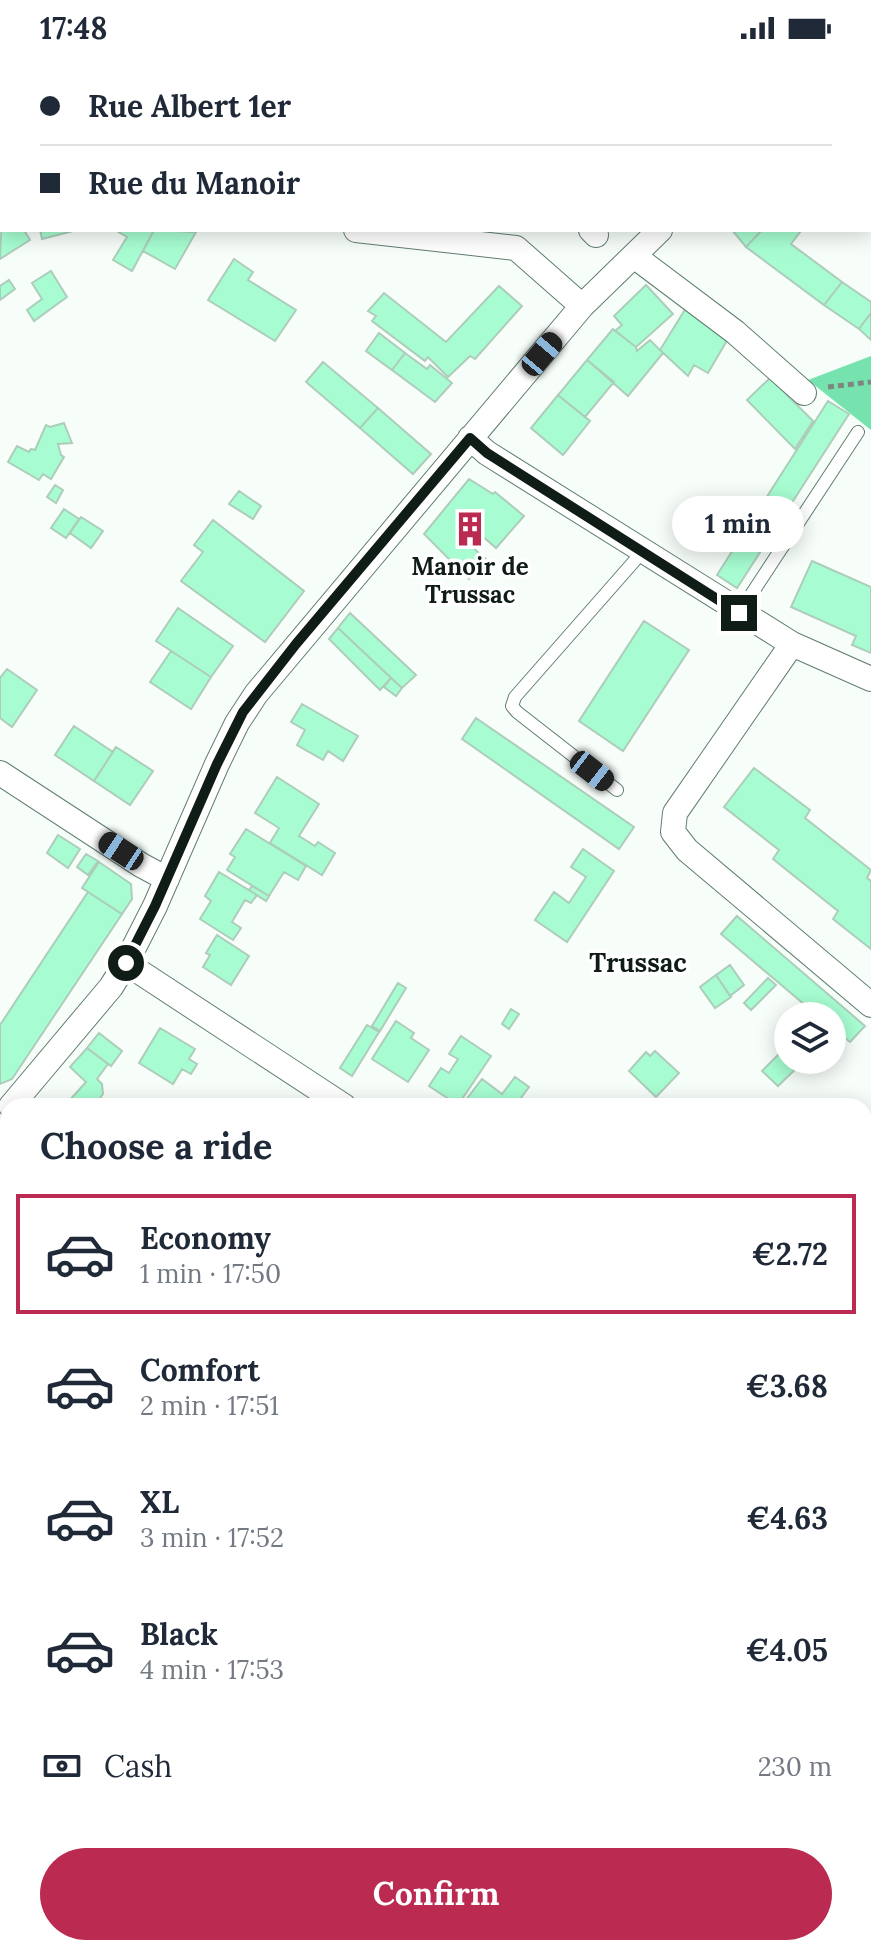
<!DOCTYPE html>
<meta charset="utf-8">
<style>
:root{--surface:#fff;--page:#f6f6f7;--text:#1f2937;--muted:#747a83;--line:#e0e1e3;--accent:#bb2b51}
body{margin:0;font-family:Lora,serif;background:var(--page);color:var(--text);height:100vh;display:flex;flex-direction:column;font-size:30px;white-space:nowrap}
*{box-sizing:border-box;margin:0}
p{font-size:26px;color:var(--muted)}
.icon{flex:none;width:44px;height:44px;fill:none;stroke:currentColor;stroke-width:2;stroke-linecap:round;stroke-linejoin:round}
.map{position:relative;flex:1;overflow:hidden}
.side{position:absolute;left:0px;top:1042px;width:872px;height:858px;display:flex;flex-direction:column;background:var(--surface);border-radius:24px 24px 0 0;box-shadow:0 4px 20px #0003}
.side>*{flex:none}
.top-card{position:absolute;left:0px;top:0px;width:872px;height:176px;box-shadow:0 4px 20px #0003;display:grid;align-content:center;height:176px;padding:0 40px;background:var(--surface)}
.fabs{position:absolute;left:774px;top:946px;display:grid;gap:16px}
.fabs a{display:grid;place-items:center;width:72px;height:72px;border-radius:50%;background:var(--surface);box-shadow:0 4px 20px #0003;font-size:40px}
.end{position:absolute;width:36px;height:36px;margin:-18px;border:10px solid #101c16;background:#fff;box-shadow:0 0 0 4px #fff}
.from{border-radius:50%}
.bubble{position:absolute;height:56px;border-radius:28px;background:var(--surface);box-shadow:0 4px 20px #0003;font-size:26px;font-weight:700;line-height:56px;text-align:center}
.car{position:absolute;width:24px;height:48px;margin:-24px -12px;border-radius:10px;box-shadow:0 0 6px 2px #0007;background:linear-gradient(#222 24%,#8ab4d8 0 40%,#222 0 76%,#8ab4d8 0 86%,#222 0)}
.top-card b{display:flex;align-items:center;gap:28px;height:76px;font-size:30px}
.top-card b+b{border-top:2px solid var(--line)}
.top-card i{width:20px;height:20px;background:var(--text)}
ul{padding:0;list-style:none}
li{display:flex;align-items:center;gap:24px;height:120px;margin:0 16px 12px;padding:0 24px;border:4px solid transparent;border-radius:0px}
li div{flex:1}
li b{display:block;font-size:30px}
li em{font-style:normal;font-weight:700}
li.selected{border-color:var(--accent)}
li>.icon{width:72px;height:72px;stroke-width:1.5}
h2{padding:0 40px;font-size:36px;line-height:96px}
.pay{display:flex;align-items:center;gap:20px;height:88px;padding:0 40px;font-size:30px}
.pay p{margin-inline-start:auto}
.primary-button{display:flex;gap:16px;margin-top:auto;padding:16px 40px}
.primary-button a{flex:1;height:92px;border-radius:48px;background:var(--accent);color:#fff;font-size:32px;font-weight:700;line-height:92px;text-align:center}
.status{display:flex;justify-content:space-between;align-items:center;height:56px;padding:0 40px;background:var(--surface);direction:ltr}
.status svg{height:22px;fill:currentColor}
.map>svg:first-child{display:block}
.green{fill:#76e3af}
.building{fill:#a7fdd1;stroke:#adcdbb;stroke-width:2}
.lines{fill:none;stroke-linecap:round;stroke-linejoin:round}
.lane-casing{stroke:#617e6e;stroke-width:14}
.street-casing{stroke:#617e6e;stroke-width:26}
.path{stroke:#7d8782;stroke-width:5;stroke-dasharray:6 4;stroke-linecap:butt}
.lane{stroke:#fff;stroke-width:12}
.street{stroke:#fff;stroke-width:24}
.route{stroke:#101c16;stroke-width:10}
.labels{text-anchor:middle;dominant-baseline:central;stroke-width:7;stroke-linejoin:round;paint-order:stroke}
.poi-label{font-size:24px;font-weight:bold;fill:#101c16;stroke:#fff}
.neighbourhood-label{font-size:26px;font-weight:bold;fill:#101c16;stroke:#fff}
</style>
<div class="status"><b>17:48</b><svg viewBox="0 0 49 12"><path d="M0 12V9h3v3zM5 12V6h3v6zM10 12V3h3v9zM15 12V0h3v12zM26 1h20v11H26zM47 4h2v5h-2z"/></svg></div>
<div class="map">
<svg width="871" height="1899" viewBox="0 0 871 1899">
<rect width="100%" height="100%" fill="#f7fefa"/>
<path class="green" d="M871,300v74l-63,-50z"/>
<path class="building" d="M2,157v17h22l6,10 -30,19z
M40,174h37l-35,9z
M115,174h39l-22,41 -19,-11 14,-23z
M154,174l42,2 -21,37 -32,-18z
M732,174h30l-16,17z
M762,174h36l2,2 -9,12 51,38 -18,23 -78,-58z
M234,203l19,13 -5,8 48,30 -21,31 -67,-41z
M51,215l16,26 -33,24 -7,-11 15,-11 -10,-16z
M9,224l6,9 -15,11v-14z
M842,226l29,20v11l-12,16 -35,-24z
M646,229l27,29 -37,33 -21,-16 7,-6 -8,-9z
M499,230l23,20 -47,53 -5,-3 -22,21 -20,-20 -3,4 -53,-40 4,-5 -8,-5 16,-18 62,49z
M686,252l43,29 -21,36 -14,-8 -6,11 -28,-26z
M871,257v27l-12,-11z
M613,273l23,18 1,4 13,-11 13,13 -35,43 -41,-36z
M379,277l26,20 -13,17 -26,-19z
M405,297l22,16 3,-4 22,18 -17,19 -43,-32z
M587,304l27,22 -29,35 -27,-22z
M323,306l55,46 -18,20 -54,-46z
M770,322l43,43 -18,28 -48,-49z
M558,339l32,26 -27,34 -32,-27z
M828,345l21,13 -112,174 -20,-13z
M378,352l53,46 -18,20 -53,-46z
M64,367l8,20 -14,1 3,11 3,2 -13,22 -8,-5 -4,6 -31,-18 9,-16 12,6 2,-3 4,1 11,-25 4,2z
M469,423l24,15 2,-2 29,24 -28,32 -15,-13 -10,11 15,13 -17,20 -45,-45z
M55,429l8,5 -7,13 -9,-6z
M239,435l22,15 -8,13 -24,-15z
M64,453l15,10 -13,19 -15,-10z
M81,461l22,14 -12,17 -21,-15z
M213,464l91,71 -39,51 -84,-61 22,-29 -9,-7z
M812,505l59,26v66l-19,-8 4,-9 -65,-29z
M178,552l55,38 -22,31 -55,-36z
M350,557l66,62 -14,13 -64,-60z
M644,565l45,29 -66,101 -44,-30z
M338,572l53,50 -11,12 -51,-51z
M171,595l40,26 -20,32 -41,-27z
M7,613l30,21 -25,37 -12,-9v-40z
M391,622l11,10 -6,8 -12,-9z
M302,648l56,32 -15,25 -15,-10 -5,9 -26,-15 8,-15 -14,-8z
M476,662l158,109 -15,22 -157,-110z
M74,670l39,26 -19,29 -39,-26z
M116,691l37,24 -23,34 -36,-24z
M754,712l56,42 -5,8 66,52 -4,8 4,3v68l-38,-30 5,-8 -65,-52 6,-9 -55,-43z
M277,721l42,27 -20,32 16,10 3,-4 17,11 -13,22 -52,-32 9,-15 -24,-15z
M246,773l60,37 -8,14 -14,-8 -15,24 -42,-26 8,-13 -5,-3z
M58,779l22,14 -12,19 -21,-15z
M583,793l31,22 -47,71 -32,-22 19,-28 15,11 17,-26 -15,-10z
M86,798l12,7 -10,14 -11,-8z
M99,806l32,22 1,15 -10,15 -40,-26z
M219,816l38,23 -6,8 -6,-3 -13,22 9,6 -8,12 -33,-21 11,-18 -6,-5z
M252,830l17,10 -3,5 -17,-11z
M88,836l34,22 -110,165 -12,5v-59z
M737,860l128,110 -15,16 -18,-14v-12h-14l-97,-82z
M217,879l32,21 -18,29 -28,-18 7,-12 -4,-2z
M730,909l14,20 -14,11 -14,-21z
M716,919l15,22 -16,11 -15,-21z
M768,922l8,7 -25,25 -7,-7z
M398,927l8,5 -26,43 -8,-5z
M511,953l8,5 -10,15 -7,-5z
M396,965l18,12 -3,5 18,12 -21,32 -36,-23z
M367,969l12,7 -27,44 -12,-8z
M160,972l35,21 -6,10 8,5 -6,10 -9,-5 -9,15 -34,-21z
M99,977l23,18 -11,15 -24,-18z
M461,980l30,20 -33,49 -29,-19 12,-18 8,5 9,-14 -9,-5z
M788,989v15h17l-27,26 -16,-15z
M87,992l21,16 -11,15 5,5 1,10 -3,4 9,8h-36l-5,-4 18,-20 -16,-15z
M655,995l24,22 -23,24 -27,-26 17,-19 4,4z
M515,1021l14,10 -14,19 -53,-1 20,-26 20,15z
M8,1085v61l-8,-6v-37l3,-7 -2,-2z
M871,1112v71l-7,-5v-60z
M871,1333v178l-7,-5v-149l3,-3 -3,-2v-9z
M0,1461l8,7v39l-5,6 -3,-3z
M864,1757l7,5v12l-7,9z
M0,1846l8,7 -2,10 2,18 -8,8z
M70,1892h30l-7,7h-16z
M137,1892h27l-7,7h-27z
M226,1892h20l7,7h-30l-2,-3z
M727,1892h53l-6,7h-53z"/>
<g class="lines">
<g class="lane-casing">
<path id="lane" d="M739,557l119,-181
M617,734l-100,-78 -5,-6 3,-9 129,-147
M864,1726l7,-1
M864,1814l7,-9
M864,1831l7,5
M817,1892l9,7"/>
</g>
<g class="street-casing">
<path id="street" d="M494,0v2
M115,2l1,-2
M801,2l1,-2
M0,69l2,1
M0,120l2,-2
M356,174l160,18 66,58
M591,174l5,5
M634,200l101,76 69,61
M470,382l17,15 305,191 79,35
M792,588l-117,169 -2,19 14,18 184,155
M0,717l141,92 26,14
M126,907l218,143
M11,1050l100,-119 15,-24 29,-57 62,-142 20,-41 19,-29 326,-388 78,-76
M0,1182l8,6
M864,1264l7,-8
M864,1600l7,6"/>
</g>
<path class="path" d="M828,331l43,-5"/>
<use href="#lane" class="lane"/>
<use href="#street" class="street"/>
</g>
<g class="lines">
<path class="route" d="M126,907l29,-57 62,-142 26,-52 53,-68 174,-206 17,15 252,160"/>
</g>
<defs>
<g id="building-bare" transform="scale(2.76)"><path d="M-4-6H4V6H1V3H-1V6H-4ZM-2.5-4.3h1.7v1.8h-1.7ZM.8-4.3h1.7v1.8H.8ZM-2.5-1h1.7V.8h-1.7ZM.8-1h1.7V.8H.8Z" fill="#bb2b51" stroke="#fff" stroke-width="2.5" paint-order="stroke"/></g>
</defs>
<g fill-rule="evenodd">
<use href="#building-bare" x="470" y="473"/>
</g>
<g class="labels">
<g class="poi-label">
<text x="470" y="510">Manoir de<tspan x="470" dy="28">Trussac</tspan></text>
</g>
<g class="neighbourhood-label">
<text x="638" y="906">Trussac</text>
</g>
</g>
</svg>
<div class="fabs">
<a><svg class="icon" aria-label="layers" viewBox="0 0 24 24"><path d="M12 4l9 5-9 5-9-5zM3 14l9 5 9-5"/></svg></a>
</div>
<i class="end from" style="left:126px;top:907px"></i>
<i class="end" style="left:739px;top:557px"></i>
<div class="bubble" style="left:672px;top:440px;width:132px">1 min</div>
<i class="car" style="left:542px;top:298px;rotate:40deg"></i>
<i class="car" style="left:592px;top:715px;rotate:128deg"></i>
<i class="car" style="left:121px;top:795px;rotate:303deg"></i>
<div class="top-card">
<b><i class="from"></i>Rue Albert 1er</b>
<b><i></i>Rue du Manoir</b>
</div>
<section class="side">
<h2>Choose a ride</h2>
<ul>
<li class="selected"><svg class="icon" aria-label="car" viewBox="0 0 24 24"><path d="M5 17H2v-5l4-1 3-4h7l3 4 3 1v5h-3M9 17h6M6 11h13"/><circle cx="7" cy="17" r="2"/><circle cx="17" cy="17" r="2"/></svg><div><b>Economy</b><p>1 min · 17:50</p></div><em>€2.72</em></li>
<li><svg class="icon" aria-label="car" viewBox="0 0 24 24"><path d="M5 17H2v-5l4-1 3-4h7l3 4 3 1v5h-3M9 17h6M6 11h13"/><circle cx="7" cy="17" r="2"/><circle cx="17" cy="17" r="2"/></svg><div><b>Comfort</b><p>2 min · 17:51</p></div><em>€3.68</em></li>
<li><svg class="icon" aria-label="car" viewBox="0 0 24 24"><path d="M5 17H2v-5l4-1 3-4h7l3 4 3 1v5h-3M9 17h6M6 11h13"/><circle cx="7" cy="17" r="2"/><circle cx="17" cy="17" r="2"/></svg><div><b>XL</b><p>3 min · 17:52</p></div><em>€4.63</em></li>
<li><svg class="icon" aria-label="car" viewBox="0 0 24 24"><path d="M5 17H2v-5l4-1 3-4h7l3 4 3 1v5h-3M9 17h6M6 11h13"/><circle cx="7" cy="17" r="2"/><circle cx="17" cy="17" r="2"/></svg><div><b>Black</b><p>4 min · 17:53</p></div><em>€4.05</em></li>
</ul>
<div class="pay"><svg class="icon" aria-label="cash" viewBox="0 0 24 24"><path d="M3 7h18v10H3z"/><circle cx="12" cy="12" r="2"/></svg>Cash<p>230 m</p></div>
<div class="primary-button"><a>Confirm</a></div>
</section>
</div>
